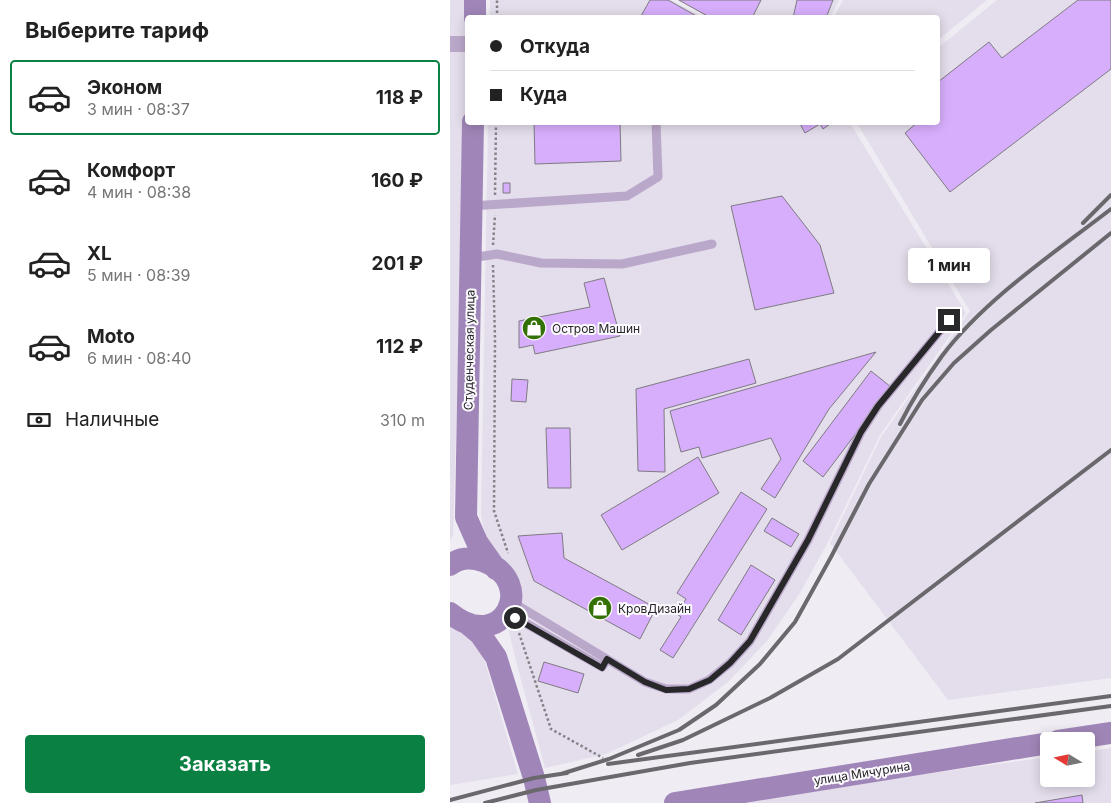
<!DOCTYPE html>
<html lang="ru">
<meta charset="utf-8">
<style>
:root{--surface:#fff;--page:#f6f6f6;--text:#222;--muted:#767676;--line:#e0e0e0;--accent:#0b8043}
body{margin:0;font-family:Inter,sans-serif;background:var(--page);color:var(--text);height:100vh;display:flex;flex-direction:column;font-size:19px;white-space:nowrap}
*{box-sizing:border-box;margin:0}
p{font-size:16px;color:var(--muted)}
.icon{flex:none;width:28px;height:28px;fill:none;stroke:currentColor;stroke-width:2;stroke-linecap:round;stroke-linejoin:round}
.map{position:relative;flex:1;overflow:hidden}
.side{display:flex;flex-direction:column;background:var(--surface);width:450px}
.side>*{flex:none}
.hud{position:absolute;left:15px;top:15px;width:475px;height:110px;border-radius:5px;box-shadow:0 2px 12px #0003;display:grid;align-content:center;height:110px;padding:0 25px;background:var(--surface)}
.needle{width:32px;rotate:280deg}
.tools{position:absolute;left:590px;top:732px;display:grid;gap:10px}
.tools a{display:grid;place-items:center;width:55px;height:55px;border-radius:5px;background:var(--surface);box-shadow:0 2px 12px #0003;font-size:25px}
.end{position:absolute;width:22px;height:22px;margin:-11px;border:6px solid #282729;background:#fff;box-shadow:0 0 0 2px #fff}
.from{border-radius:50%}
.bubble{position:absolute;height:35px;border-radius:5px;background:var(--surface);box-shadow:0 2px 12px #0003;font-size:16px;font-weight:700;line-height:35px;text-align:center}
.hud b{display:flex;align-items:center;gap:18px;height:48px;font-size:19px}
.hud b+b{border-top:1px solid var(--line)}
.hud i{width:12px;height:12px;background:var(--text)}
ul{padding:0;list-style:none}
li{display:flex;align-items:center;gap:15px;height:75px;margin:0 10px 8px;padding:0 15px;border:2px solid transparent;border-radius:5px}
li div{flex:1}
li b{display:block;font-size:19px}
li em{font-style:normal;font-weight:700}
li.selected{border-color:var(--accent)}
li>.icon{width:45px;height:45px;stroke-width:1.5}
h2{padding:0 25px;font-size:22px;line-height:60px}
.pay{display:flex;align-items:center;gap:12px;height:55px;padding:0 25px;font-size:19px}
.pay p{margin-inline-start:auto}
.button{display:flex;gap:10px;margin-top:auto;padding:10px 25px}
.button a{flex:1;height:58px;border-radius:5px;background:var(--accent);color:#fff;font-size:20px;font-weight:700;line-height:58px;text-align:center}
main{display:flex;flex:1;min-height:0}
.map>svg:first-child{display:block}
.built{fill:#e4ddeb}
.building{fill:#d7aefc;stroke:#7e7b81}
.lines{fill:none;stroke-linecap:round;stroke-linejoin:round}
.path{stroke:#858387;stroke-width:2.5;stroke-dasharray:2.5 2.5;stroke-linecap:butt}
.lane{stroke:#baa8ca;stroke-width:9}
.street{stroke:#baa8ca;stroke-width:16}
.secondary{stroke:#a086b8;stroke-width:22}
.rail{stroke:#6a686c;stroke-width:4}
.route{stroke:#282729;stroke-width:6}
.labels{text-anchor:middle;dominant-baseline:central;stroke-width:4;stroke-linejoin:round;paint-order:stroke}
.poi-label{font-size:12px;fill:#282729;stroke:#fcf9ff;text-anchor:start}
.street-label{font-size:12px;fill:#282729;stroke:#fcf9ff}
</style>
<main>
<section class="side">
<h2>Выберите тариф</h2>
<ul>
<li class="selected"><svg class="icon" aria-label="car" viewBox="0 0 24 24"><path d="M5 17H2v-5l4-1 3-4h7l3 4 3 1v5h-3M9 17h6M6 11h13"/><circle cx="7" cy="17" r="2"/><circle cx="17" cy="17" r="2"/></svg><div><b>Эконом</b><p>3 мин · 08:37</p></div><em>118 ₽</em></li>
<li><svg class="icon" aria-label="car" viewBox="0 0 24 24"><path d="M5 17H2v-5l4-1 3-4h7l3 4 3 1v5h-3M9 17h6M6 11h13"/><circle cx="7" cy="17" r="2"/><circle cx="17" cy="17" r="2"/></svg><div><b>Комфорт</b><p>4 мин · 08:38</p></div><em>160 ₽</em></li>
<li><svg class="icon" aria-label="car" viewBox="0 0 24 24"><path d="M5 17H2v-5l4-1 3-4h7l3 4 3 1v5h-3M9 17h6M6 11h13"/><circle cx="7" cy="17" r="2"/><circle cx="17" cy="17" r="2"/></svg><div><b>XL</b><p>5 мин · 08:39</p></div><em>201 ₽</em></li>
<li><svg class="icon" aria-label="car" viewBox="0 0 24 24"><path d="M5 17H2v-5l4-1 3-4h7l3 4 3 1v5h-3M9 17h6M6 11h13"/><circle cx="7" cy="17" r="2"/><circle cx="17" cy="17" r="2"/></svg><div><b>Moto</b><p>6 мин · 08:40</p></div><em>112 ₽</em></li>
</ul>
<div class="pay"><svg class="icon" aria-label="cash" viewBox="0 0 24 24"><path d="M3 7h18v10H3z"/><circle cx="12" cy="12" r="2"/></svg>Наличные<p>310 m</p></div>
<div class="button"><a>Заказать</a></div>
</section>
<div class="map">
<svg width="661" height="803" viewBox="0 0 661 803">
<rect width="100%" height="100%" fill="#efecf3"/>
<path class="built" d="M0,0h19l-16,535 -3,6z
M40,0h181l32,17 -213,1z
M226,0h163l-9,18 -121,-1z
M393,0h144l-49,40v-22l-104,-1z
M547,0h114v678l-163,22 -118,-157 51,-106 89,-126 -113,-188 81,-1v-74z
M38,123h362l116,190 -86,122 -52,107 -28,51 -34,49 -38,40 -50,38 -72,34 -61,14 -28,-103 -36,-149z
M0,619l31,30 37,125 -68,11z
M661,748v55h-383l2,-2 319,-44v22h37v-27z"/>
<path class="building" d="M200,0h18l32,18h-57l-2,-2z
M229,0h82l-9,18h-41z
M347,0h36l-7,18h-33z
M628,0h33v69l-161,123 -45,-59 13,-11h20v-40l51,-40 13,16z
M84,122h86l1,39 -86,3z
M349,122h34l-10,7 -3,-5 -15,9z
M53,183h7v10h-7z
M332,196l38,49 14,48 -79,17 -24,-104z
M154,278l16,58 -85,18 -2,-9 -14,3v-27l71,-14 -6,-24z
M426,352l-47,57 -54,89 -14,-9 20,-30 -10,-21 -69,20 -3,-11 -18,5 -11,-41z
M299,359l7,24 -92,26 1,63 -27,-1 -2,-82z
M421,371l20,16 -68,90 -20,-16z
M62,379l16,1 -2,22 -15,-1z
M96,428h24l1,60h-23z
M248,457l21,36 -97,57 -21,-35z
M291,492l26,17 -94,149 -13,-8 21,-33 -4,-3 9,-15 -9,-6z
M322,518l27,16 -8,13 -27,-16z
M112,533l2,25 92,50 -16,31 -106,-58 -16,-45z
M301,565l24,15 -34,55 -23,-15z
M94,662l40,12 -6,19 -40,-12z
M632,795l1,8h-48z"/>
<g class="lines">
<path class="path" d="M47,18v-18
M45,195l1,-73
M43,245l2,-30
M43,265l2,74 -1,172 14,42
M69,633l32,96 52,29"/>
<path class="lane" d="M21,206l156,-10 31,-19 -2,-55
M21,258l26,-4 44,9 81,1 90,-20
M62,602l133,80 21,7h23l20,-9 21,-17 20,-22 58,-101 53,-108 17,-26 71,-86
M56,614l14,6 82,47 5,-8"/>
<path class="street" d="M0,44h18"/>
<path class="secondary" d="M25,18v-18
M23,122l-7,395 11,25 19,27
M0,565c10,-8 21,-8 33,-4 56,20 20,95 -33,52
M18,624l12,10 16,23 38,121 6,25
M608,741l53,-8
M225,803l374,-60"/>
<path class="rail" d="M633,223l28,-28
M450,424c12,-24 26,-46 42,-68 43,-57 112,-103 169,-147
M188,755l45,-15 87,-42 68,-39 273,-209
M158,764l503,-68
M111,774l48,-15 70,-29 37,-25 44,-41 35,-42 36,-65 38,-73 53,-84 32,-37 37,-33 120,-97
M0,800l84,-22 33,-5
M35,803l51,-13 154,-27 421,-57"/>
</g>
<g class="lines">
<path class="route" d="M65,618l87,50 5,-9 38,23 21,8 23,-1 21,-9 20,-17 20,-22 58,-101 53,-108 17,-26 71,-86"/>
</g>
<defs>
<g id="shop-disc" transform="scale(1.25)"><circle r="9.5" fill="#347105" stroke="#fcf9ff"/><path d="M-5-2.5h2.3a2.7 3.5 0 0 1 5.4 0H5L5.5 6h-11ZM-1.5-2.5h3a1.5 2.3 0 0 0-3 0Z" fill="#fff"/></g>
</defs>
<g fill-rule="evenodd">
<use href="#shop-disc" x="84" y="328"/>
<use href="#shop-disc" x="150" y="608"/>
</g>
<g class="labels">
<g class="poi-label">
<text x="102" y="328">Остров Машин</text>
<text x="168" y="608">КровДизайн</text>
</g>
<g class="street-label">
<text transform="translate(19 350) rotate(-89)">Студенческая улица</text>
<text transform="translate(412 773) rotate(-9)">улица Мичурина</text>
</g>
</g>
</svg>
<div class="tools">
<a><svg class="needle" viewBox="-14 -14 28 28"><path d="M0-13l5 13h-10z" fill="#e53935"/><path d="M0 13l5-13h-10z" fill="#767676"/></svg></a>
</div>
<i class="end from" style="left:65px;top:618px"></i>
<i class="end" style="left:499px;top:320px"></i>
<div class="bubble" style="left:458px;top:248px;width:82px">1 мин</div>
<div class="hud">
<b><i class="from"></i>Откуда</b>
<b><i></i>Куда</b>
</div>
</div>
</main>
